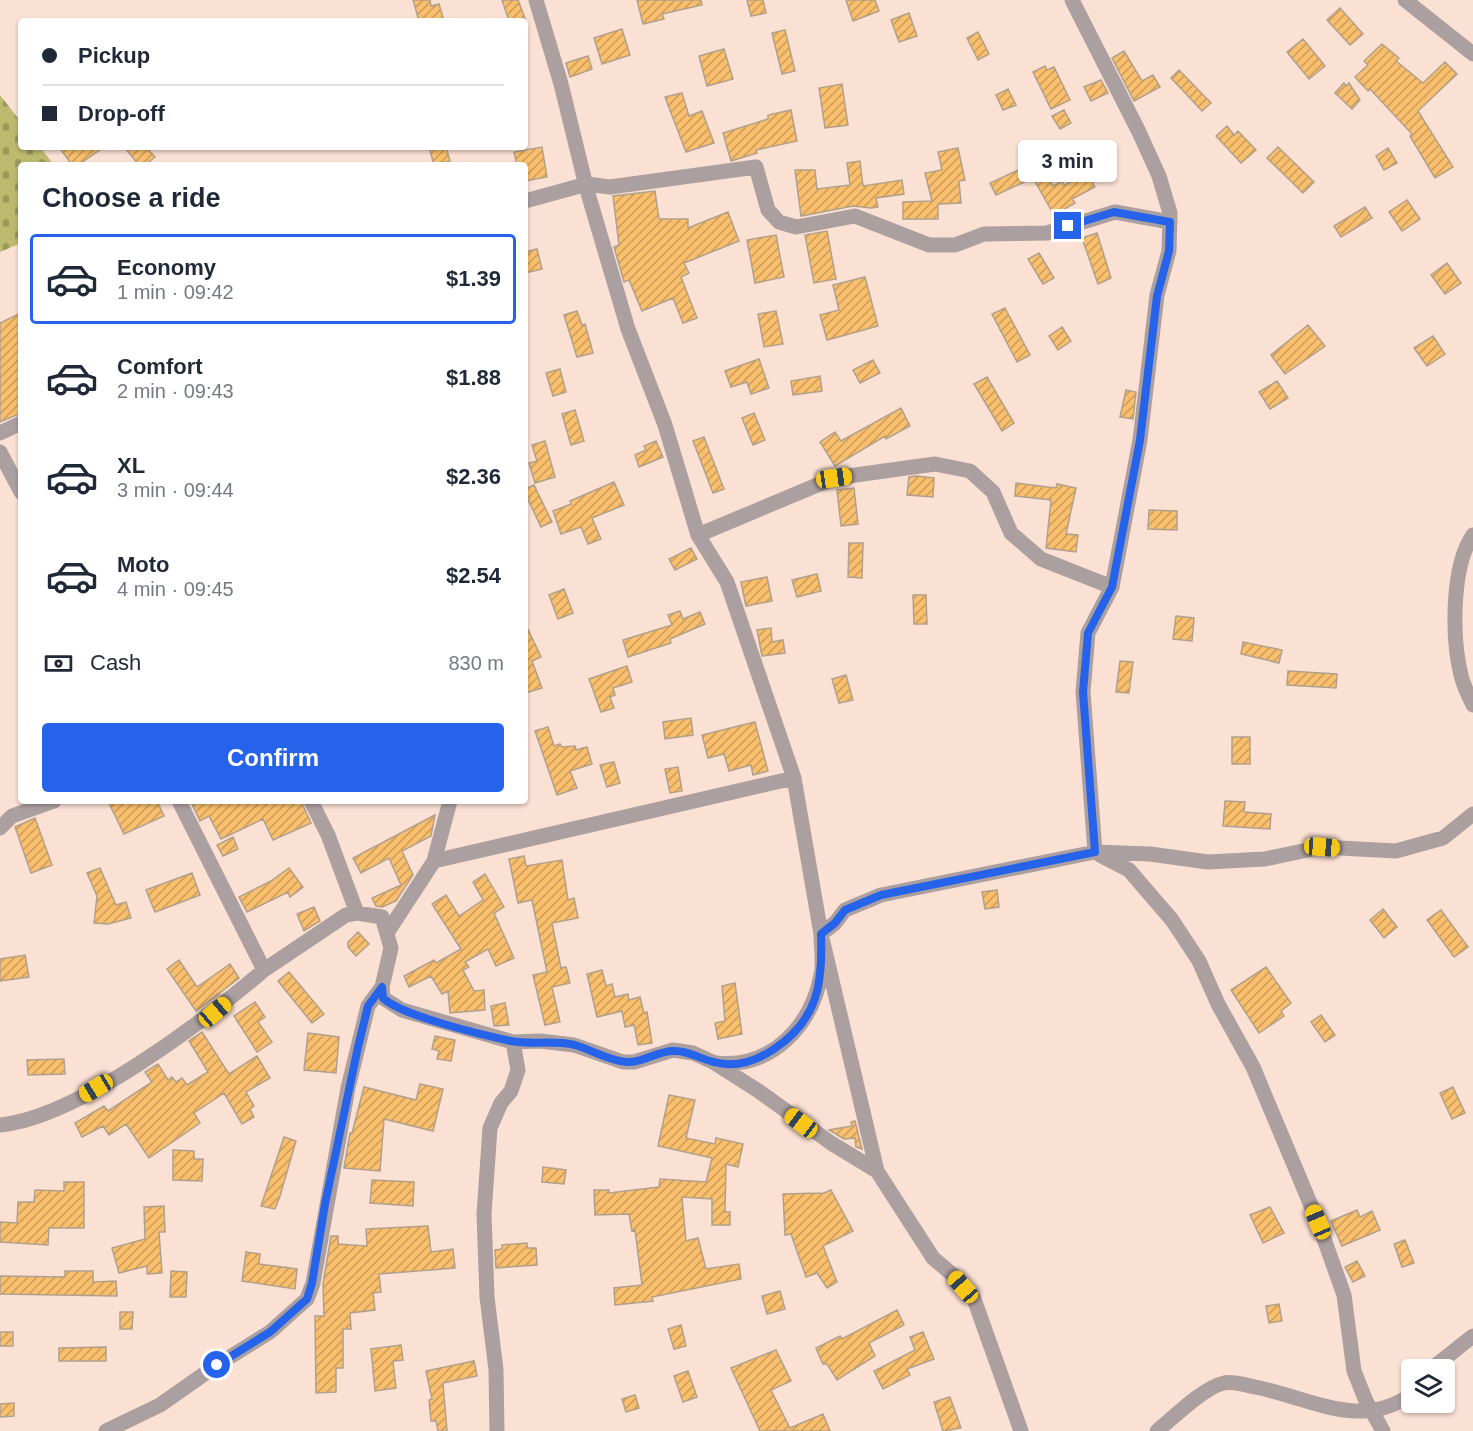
<!DOCTYPE html>
<meta charset="utf-8">
<style>
:root{--surface:#fff;--page:#f6f6f7;--text:#1f2937;--muted:#747a83;--line:#e0e1e3;--accent:#2563eb}
body{margin:0;font-family:Arial,sans-serif;background:var(--page);color:var(--text);height:100vh;display:flex;flex-direction:column;font-size:22px;white-space:nowrap}
*{box-sizing:border-box;margin:0}
p{font-size:20px;color:var(--muted)}
.icon{flex:none;width:33px;height:33px;fill:none;stroke:currentColor;stroke-width:2;stroke-linecap:round;stroke-linejoin:round}
.map{position:relative;flex:1;overflow:hidden}
.panel{position:absolute;left:18px;top:162px;width:510px;height:642px;display:flex;flex-direction:column;background:var(--surface);border-radius:6px;box-shadow:0 2px 4px #0004}
.panel>*{flex:none}
.banner{position:absolute;left:18px;top:18px;width:510px;height:132px;border-radius:6px;box-shadow:0 2px 4px #0004;display:grid;align-content:center;height:132px;padding:0 24px;background:var(--surface)}
.buttons{position:absolute;left:1401px;top:1359px;display:grid;gap:12px}
.buttons a{display:grid;place-items:center;width:54px;height:54px;border-radius:6px;background:var(--surface);box-shadow:0 2px 4px #0004;font-size:30px}
.end{position:absolute;width:27px;height:27px;margin:-14px;border:8px solid #2563eb;background:#fff;box-shadow:0 0 0 3px #fff}
.from{border-radius:50%}
.bubble{position:absolute;height:42px;border-radius:6px;background:var(--surface);box-shadow:0 2px 4px #0004;font-size:20px;font-weight:800;line-height:42px;text-align:center}
.car{position:absolute;width:18px;height:36px;margin:-18px -9px;border-radius:8px;box-shadow:0 0 4px 2px #0007;background:linear-gradient(#f5c518 24%,#345 0 40%,#f5c518 0 76%,#345 0 86%,#f5c518 0)}
.banner b{display:flex;align-items:center;gap:21px;height:57px;font-size:22px}
.banner b+b{border-top:2px solid var(--line)}
.banner i{width:15px;height:15px;background:var(--text)}
ul{padding:0;list-style:none}
li{display:flex;align-items:center;gap:18px;height:90px;margin:0 12px 9px;padding:0 12px;border:3px solid transparent;border-radius:6px}
li div{flex:1}
li b{display:block;font-size:22px}
li em{font-style:normal;font-weight:800}
li.on{border-color:var(--accent)}
li>.icon{width:54px;height:54px;stroke-width:1.5}
h2{padding:0 24px;font-size:27px;line-height:72px}
.pay{display:flex;align-items:center;gap:15px;height:66px;padding:0 24px;font-size:22px}
.pay p{margin-inline-start:auto}
.action{display:flex;gap:12px;margin-top:auto;padding:12px 24px}
.action a{flex:1;height:69px;border-radius:6px;background:var(--accent);color:#fff;font-size:24px;font-weight:800;line-height:69px;text-align:center}
.map>svg:first-child{display:block}
.cemetery{fill:url(#cemetery-stones)}
.building{fill:url(#building-hatch);stroke:#b0a18c;stroke-width:1.5}
.lines{fill:none;stroke-linecap:round;stroke-linejoin:round}
.minor{stroke:#ac9f9f;stroke-width:15}
.route{stroke:#2563eb;stroke-width:8}
</style>
<div class="map">
<svg width="1473" height="1431" viewBox="0 0 1473 1431">
<defs>
<pattern id="cemetery-stones" width="16" height="16" patternUnits="userSpaceOnUse" patternTransform="scale(1.5)"><rect width="16" height="16" fill="#bdba6f"/><path d="M2 7V4a2 2 0 0 1 4 0v3zM10 15v-3a2 2 0 0 1 4 0v3z" fill="#9b985c"/></pattern>
<pattern id="building-hatch" width="6" height="6" patternUnits="userSpaceOnUse" patternTransform="scale(1.5)"><rect width="6" height="6" fill="#f9bf6c"/><path d="M-1 1l2-2M0 6l6-6M5 7l2-2" fill="none" stroke="#cb9c5a"/></pattern>
</defs>
<rect width="100%" height="100%" fill="#fbe0d4"/>
<path class="cemetery" d="M0,95l21,27v25h19l14,18h-33v78l-21,9z"/>
<path class="building" d="M413,0h17l1,6 8,-2 5,17h-25z
M502,0h16l8,21h-17z
M637,0h64l1,5 -40,9 2,5 -21,5z
M747,0h16l3,13 -15,3z
M846,0h29l4,11 -26,10z
M1340,8l23,26 -13,11 -23,-25z
M909,13l8,23 -18,6 -8,-22z
M622,29l8,26 -28,9 -8,-26z
M785,30l10,41 -13,3 -10,-41z
M978,32l11,22 -11,6 -11,-22z
M1303,39l22,27 -16,13 -22,-27z
M1382,44l17,14 -3,3 27,22 22,-21 12,12 -39,37 35,56 -18,11 -25,-42 2,-2 -42,-45 -2,2 -13,-14 13,-12 -4,-4z
M724,49l9,30 -26,7 -8,-30z
M1124,51l18,30 11,-6 7,12 -26,14 -22,-43z
M588,56l4,13 -22,8 -4,-14z
M1045,66l2,4 7,-3 16,33 -19,9 -18,-37z
M1179,70l32,33 -9,8 -31,-33z
M1101,80l7,13 -17,8 -7,-14z
M1344,83l2,3 3,-3 11,17 -8,9 -17,-16z
M842,84l6,41 -23,3 -6,-40z
M1008,89l8,16 -13,5 -7,-15z
M682,93l7,23 13,-5 12,32 -28,9 -21,-55z
M791,110l6,31 -41,9 1,3 -26,8 -8,-28 45,-14v-4z
M1064,110l7,13 -11,6 -8,-13z
M1227,126l7,9 4,-4 18,19 -15,13 -25,-27z
M59,147h45l-26,18h-6z
M124,147h22l9,10 -10,8h-6z
M429,147h17l4,14 -16,4z
M542,147l5,30 -22,4v-16h-8l-3,-13z
M1278,147l36,35 -11,11 -36,-35z
M958,148l7,32 -6,1 2,22 -23,1v15h-35v-17l29,-1 -7,-28 17,-3 -4,-18z
M1388,148l9,15 -13,7 -8,-14z
M1040,160l13,26 9,-5 2,4 24,-11 7,13 -23,12 3,4 -21,12 -21,-37 -37,17 -6,-12z
M860,161l3,25 39,-6 2,14 -28,4 2,9 -7,1 -18,-2 -52,10 -6,-46h20l2,19 33,-4 -3,-22z
M655,191l4,28h29v9l40,-16 11,29 -55,22 5,10 -8,4 16,41 -14,5 -10,-25 -31,13 -13,-31 -5,2 -10,-35 5,-2 -6,-49z
M1407,200l13,19 -18,12 -13,-19z
M1365,207l7,11 -31,19 -7,-11z
M827,231l9,48 -22,4 -9,-48z
M1097,233l14,45 -13,6 -16,-46z
M776,235l8,42 -29,6 -8,-43z
M537,249l5,20 -17,4v-21z
M1039,253l15,25 -11,6 -15,-25z
M1447,263l14,20 -16,11 -14,-19z
M865,277l13,49 -51,14 -7,-25 19,-5 -6,-25z
M1005,308l25,47 -13,7 -25,-48z
M577,311l5,14 3,-1 8,29 -16,4 -13,-42z
M776,311l7,33 -19,3 -6,-33z
M21,313v100l-21,9v-99z
M1308,325l17,21 -40,28 -14,-19z
M1062,327l9,14 -13,9 -9,-14z
M1433,336l12,18 -18,12 -13,-18z
M759,359l10,29 -18,6 -4,-12 -16,5 -6,-16z
M873,360l7,13 -20,10 -7,-13z
M560,369l6,23 -13,4 -7,-23z
M820,376l2,15 -29,4 -2,-14z
M987,377l27,46 -12,8 -28,-47z
M1277,381l11,17 -18,11 -11,-17z
M1126,390l10,2 -3,27 -13,-2z
M901,408l9,18 -24,13 -1,-3 -50,30 -15,-24 15,-10 6,9z
M575,410l9,31 -13,4 -9,-31z
M754,413l11,27 -12,5 -11,-27z
M704,437l20,52 -11,4 -20,-52z
M545,441l10,36 -20,6 -6,-20 8,-2 -5,-16z
M656,441l7,16 -24,10 -4,-12 11,-5 -2,-4z
M917,476l17,2 -1,19 -26,-2 2,-18z
M614,482l10,23 -32,13 9,21 -13,5 -7,-17 -20,7 -8,-23 18,-7 -1,-3z
M1016,483l40,5 1,-4 19,4 -10,46 12,1 -2,17 -30,-4 5,-48 -36,-4z
M534,485l18,37 -11,5 -16,-34v-4z
M854,488l4,36 -17,2 -4,-36z
M1149,510l28,1v19l-29,-1z
M849,543h14l-1,35 -14,-1z
M691,548l6,11 -22,11 -6,-11z
M817,574l4,17 -24,6 -5,-17z
M767,577l5,24 -26,5 -5,-24z
M564,589l9,24 -15,6 -9,-24z
M913,595h13l1,29h-13z
M680,611l3,8 17,-7 5,12 -35,15 1,4 -43,14 -5,-17 49,-15 -4,-10z
M1176,616l18,2 -2,23 -19,-2z
M525,623l16,34 -9,4 10,27 -17,5z
M771,628l1,14 11,-2 2,13 -23,3 -5,-26z
M1243,642l39,8 -3,13 -38,-9z
M1120,661l13,1 -4,31 -13,-1z
M627,666l5,16 -19,6 2,7 -5,2 4,11 -13,4 -12,-33z
M1288,671l49,3 -1,14 -49,-3z
M846,675l7,25 -14,3 -7,-24z
M691,718l2,17 -28,4 -2,-17z
M755,722l13,49 -15,4 -2,-10 -22,6 -5,-17 -16,4 -6,-23z
M548,727l6,19 6,-2 2,3 13,-1 1,4 11,-3 5,17 -22,7 7,17 -20,7 -22,-64z
M1232,737h18v27h-18z
M614,762l6,21 -13,4 -7,-22z
M678,767l4,24 -12,2 -5,-24z
M108,801h49l7,15 -40,18z
M198,801h103l10,22 -38,17 -10,-21 -42,20 -12,-23 -9,5 -8,-17z
M1225,801l20,1 -1,10 27,2 -1,15 -47,-3z
M435,815l-4,21 -29,15 11,24 -17,26 -14,6 -6,-1 -4,-8 29,-13 -12,-27 -28,15 -8,-15z
M35,818l17,47 -21,8 -16,-46z
M233,837l5,12 -15,7 -6,-11z
M524,856l2,10 36,-6 6,40 6,-2 4,20 -26,5 9,45 5,-1 4,16 -18,4 8,35 -15,3 -12,-50 14,-3 -15,-72 -14,3 -9,-44z
M100,868l16,37 10,-3 5,16 -23,6 -14,-1 3,-27 -10,-23z
M289,868l14,19 -13,10 -2,-5 -41,20 -8,-15 32,-16z
M192,873l8,22 -45,17 -9,-22z
M485,874l19,33 -10,6 20,45 -18,8 -8,-17 -23,13 4,5 -6,3 11,21 10,-1 1,20 -35,3 -2,-22 -6,3 -11,-18 -22,11 -5,-11 30,-16 2,3 25,-14 -29,-45 14,-9 13,21 24,-16 -10,-18z
M997,890l2,17 -14,2 -3,-17z
M314,907l6,14 -16,10 -7,-17z
M1383,909l14,18 -13,11 -14,-18z
M1441,910l27,37 -14,10 -27,-37z
M358,932l11,12 -13,12 -8,-9v-5z
M25,955l4,22 -29,4v-22z
M179,960l18,27 33,-23 9,14 -43,33 -29,-42z
M1266,967l25,36 -10,8 3,5 -25,17 -28,-43z
M602,970l4,16 6,-2 3,13 13,-3 1,6 11,-3 4,16 3,-1 5,31 -14,2 -4,-20 -9,2 -3,-16 -25,6 -10,-43z
M289,972l35,42 -12,9 -34,-42z
M735,983l7,51 -24,5 -3,-16 10,-2 -3,-35z
M255,1002l10,15 -7,5 14,20 -15,10 -23,-36z
M505,1003l4,22 -15,1 -3,-20z
M1321,1015l14,20 -10,7 -14,-20z
M202,1032l27,42 28,-18 13,22 -24,14 8,14 -4,3 4,8 -12,7 -18,-31 -30,20 6,10 -51,35 -23,-34 -17,11 -6,-9 -21,11 -7,-14 29,-17 4,5 44,-29 -7,-10 13,-8 10,16 4,-3 4,5 6,-4 5,7 21,-13 -19,-31z
M308,1033l31,4 -3,36 -32,-3z
M435,1036l20,4 -4,21 -14,-2 2,-8 -7,-2z
M64,1059l1,15 -37,1 -1,-15z
M420,1084l23,5 -10,42 -49,-12 -4,52 -36,-3 6,-35h2l12,-46 52,13z
M1453,1087l12,26 -13,6 -12,-26z
M669,1095l26,5 -9,38 29,6 1,-6 27,6 -5,23 -12,-3 -1,48h5v13h-18v-26l-30,-2 4,44 12,-3 8,31 33,-5 2,15 -89,18 1,4 -38,4 -1,-17 28,-3 -7,-55 -3,1 -3,-17 -34,1 -1,-25h15v3l50,-6 1,-8 46,3 6,-24 -54,-12z
M855,1121l7,28 -6,-2 -1,-9 -11,1 -15,-9 23,-4 -1,-4z
M284,1137l12,4 -16,55 -5,13 -14,-3z
M173,1150l21,1v8h9l-1,22 -29,-1z
M543,1167l23,3 -2,14 -22,-2z
M372,1180l42,2 -1,24 -43,-3z
M64,1182h20v46h-35l-1,17 -48,-3v-20l17,1 1,-21h16l1,-12 29,1z
M831,1190l22,41 -30,15 14,36 -10,6 -10,-15 -11,4 -15,-43 -6,1 -2,-41 41,-1z
M164,1206l1,26h-6l3,41 -15,1v-8l-28,7 -7,-25 33,-9 -1,-32z
M1270,1207l14,26 -21,10 -13,-28z
M1357,1210l3,7 12,-6 8,19 -38,16 -11,-25z
M428,1226l3,26 22,-3 2,19 -76,6 2,18 -8,1 2,17 -25,3 1,16h-8v39h-7v24l-20,1 -1,-77h9l-1,-32 8,-48h7v8l29,2 -1,-17z
M1405,1240l9,23 -12,4 -8,-23z
M527,1243v5h9l1,17 -41,3 -1,-18 7,-1v-4z
M246,1252l14,2 -1,10 38,5 -2,20 -53,-8z
M1357,1261l8,15 -12,6 -8,-15z
M65,1271h28v11l23,-1 1,15 -117,-2v-18l65,1z
M171,1271l16,1 -1,25h-16z
M780,1291l5,18 -18,5 -5,-18z
M1279,1304l3,17 -13,2 -3,-17z
M897,1310l7,15 -35,18 6,13 -38,24 -10,-16h-4l-7,-16 24,-12 2,3z
M120,1312h13l-1,17h-12z
M681,1325l5,21 -12,3 -6,-20z
M0,1332h13v14h-13z
M923,1332l11,27 -27,10 3,6 -27,14 -9,-18 41,-21 -5,-13z
M401,1345l2,15 -10,1 3,27 -21,3 -4,-42z
M106,1347v14h-47v-13z
M776,1350l15,31 -20,9 19,38 33,-14 7,17h-70l-29,-63z
M474,1361l3,15 -34,7 4,48h-9l-2,-10h-5l-2,-21 3,-1 -6,-28z
M688,1371l9,26 -14,5 -9,-26z
M635,1395l4,13 -13,4 -4,-13z
M950,1397l11,31 -18,3 -9,-29z
M14,1403v13l-14,1v-13z"/>
<g class="lines">
<path class="minor" d="M536,0l25,84 26,106 41,139 37,96 33,110 29,47 67,196 27,156 56,237 56,87 20,17 21,24 47,132
M1072,0l67,132 20,44 11,37 -1,38 -12,44 -17,145 -28,147 -24,46 -5,59 12,160
M1405,0l68,54
M525,201l62,-17 23,3 146,-20 12,43 11,12 17,5 59,-11 74,29h26l29,-11 63,-1 68,-21 55,10
M0,433l21,-10
M0,452l21,40
M698,535l136,-57 101,-14 35,7 23,21 18,41 30,26 71,28
M1473,535c-22,31 -21,104 -12,140 2,10 8,21 12,30
M179,801l85,169 82,-55 11,-2 25,4 9,31 -9,39 1,11 19,12 111,32 27,-1 34,4 49,17h11l39,-12 20,3 20,9 44,28 74,53 46,28
M311,801l17,34 29,78
M0,828l12,-12 42,-15
M1100,855l29,15 43,50 27,41 19,43 35,63 65,155 26,73 10,76 12,30 17,30
M434,861l360,-83
M387,933l47,-72 16,-60
M716,1063c55,6 95,-36 105,-88 3,-12 0,-28 0,-41l14,-11 10,-13 36,-15 214,-43 55,2 58,8 57,-3 57,-12 74,4 47,-13 30,-24
M0,1125c79,-8 204,-104 264,-155
M1430,1370l43,-34
M106,1431l54,-26 57,-40 53,-33 37,-33 6,-16 35,-195 20,-82 14,-19
M497,1431l-1,-61 -9,-73 -3,-83 6,-86 11,-25 10,-12 7,-21 -5,-28
M1157,1431c16,-13 47,-44 67,-48 8,-2 23,2 31,4 57,11 105,44 157,7"/>
</g>
<g class="lines">
<path class="route" d="M217,1365l53,-33 37,-33 5,-16 13,-79 33,-157 10,-41 14,-19 1,11c19,18 100,37 128,43 21,4 43,-1 64,4 17,5 34,16 52,17 17,1 31,-12 48,-11 15,0 25,8 39,11 21,6 42,-1 60,-13 44,-29 49,-66 47,-115l14,-11 10,-13 36,-15 214,-43 -12,-160 5,-59 24,-46 28,-147 17,-144 12,-45 1,-29 -56,-10 -46,14"/>
</g>
</svg>
<div class="buttons">
<a><svg class="icon" aria-label="layers" viewBox="0 0 24 24"><path d="M12 4l9 5-9 5-9-5zM3 14l9 5 9-5"/></svg></a>
</div>
<i class="end from" style="left:217px;top:1365px"></i>
<i class="end" style="left:1068px;top:226px"></i>
<div class="bubble" style="left:1018px;top:140px;width:99px">3 min</div>
<i class="car" style="left:834px;top:478px;rotate:82deg"></i>
<i class="car" style="left:1322px;top:847px;rotate:94deg"></i>
<i class="car" style="left:215px;top:1012px;rotate:50deg"></i>
<i class="car" style="left:96px;top:1088px;rotate:239deg"></i>
<i class="car" style="left:801px;top:1123px;rotate:307deg"></i>
<i class="car" style="left:1318px;top:1222px;rotate:337deg"></i>
<i class="car" style="left:963px;top:1287px;rotate:319deg"></i>
<div class="banner">
<b><i class="from"></i>Pickup</b>
<b><i></i>Drop-off</b>
</div>
<section class="panel">
<h2>Choose a ride</h2>
<ul>
<li class="on"><svg class="icon" aria-label="car" viewBox="0 0 24 24"><path d="M5 17H2v-5l4-1 3-4h7l3 4 3 1v5h-3M9 17h6M6 11h13"/><circle cx="7" cy="17" r="2"/><circle cx="17" cy="17" r="2"/></svg><div><b>Economy</b><p>1 min · 09:42</p></div><em>$1.39</em></li>
<li><svg class="icon" aria-label="car" viewBox="0 0 24 24"><path d="M5 17H2v-5l4-1 3-4h7l3 4 3 1v5h-3M9 17h6M6 11h13"/><circle cx="7" cy="17" r="2"/><circle cx="17" cy="17" r="2"/></svg><div><b>Comfort</b><p>2 min · 09:43</p></div><em>$1.88</em></li>
<li><svg class="icon" aria-label="car" viewBox="0 0 24 24"><path d="M5 17H2v-5l4-1 3-4h7l3 4 3 1v5h-3M9 17h6M6 11h13"/><circle cx="7" cy="17" r="2"/><circle cx="17" cy="17" r="2"/></svg><div><b>XL</b><p>3 min · 09:44</p></div><em>$2.36</em></li>
<li><svg class="icon" aria-label="car" viewBox="0 0 24 24"><path d="M5 17H2v-5l4-1 3-4h7l3 4 3 1v5h-3M9 17h6M6 11h13"/><circle cx="7" cy="17" r="2"/><circle cx="17" cy="17" r="2"/></svg><div><b>Moto</b><p>4 min · 09:45</p></div><em>$2.54</em></li>
</ul>
<div class="pay"><svg class="icon" aria-label="cash" viewBox="0 0 24 24"><path d="M3 7h18v10H3z"/><circle cx="12" cy="12" r="2"/></svg>Cash<p>830 m</p></div>
<div class="action"><a>Confirm</a></div>
</section>
</div>
